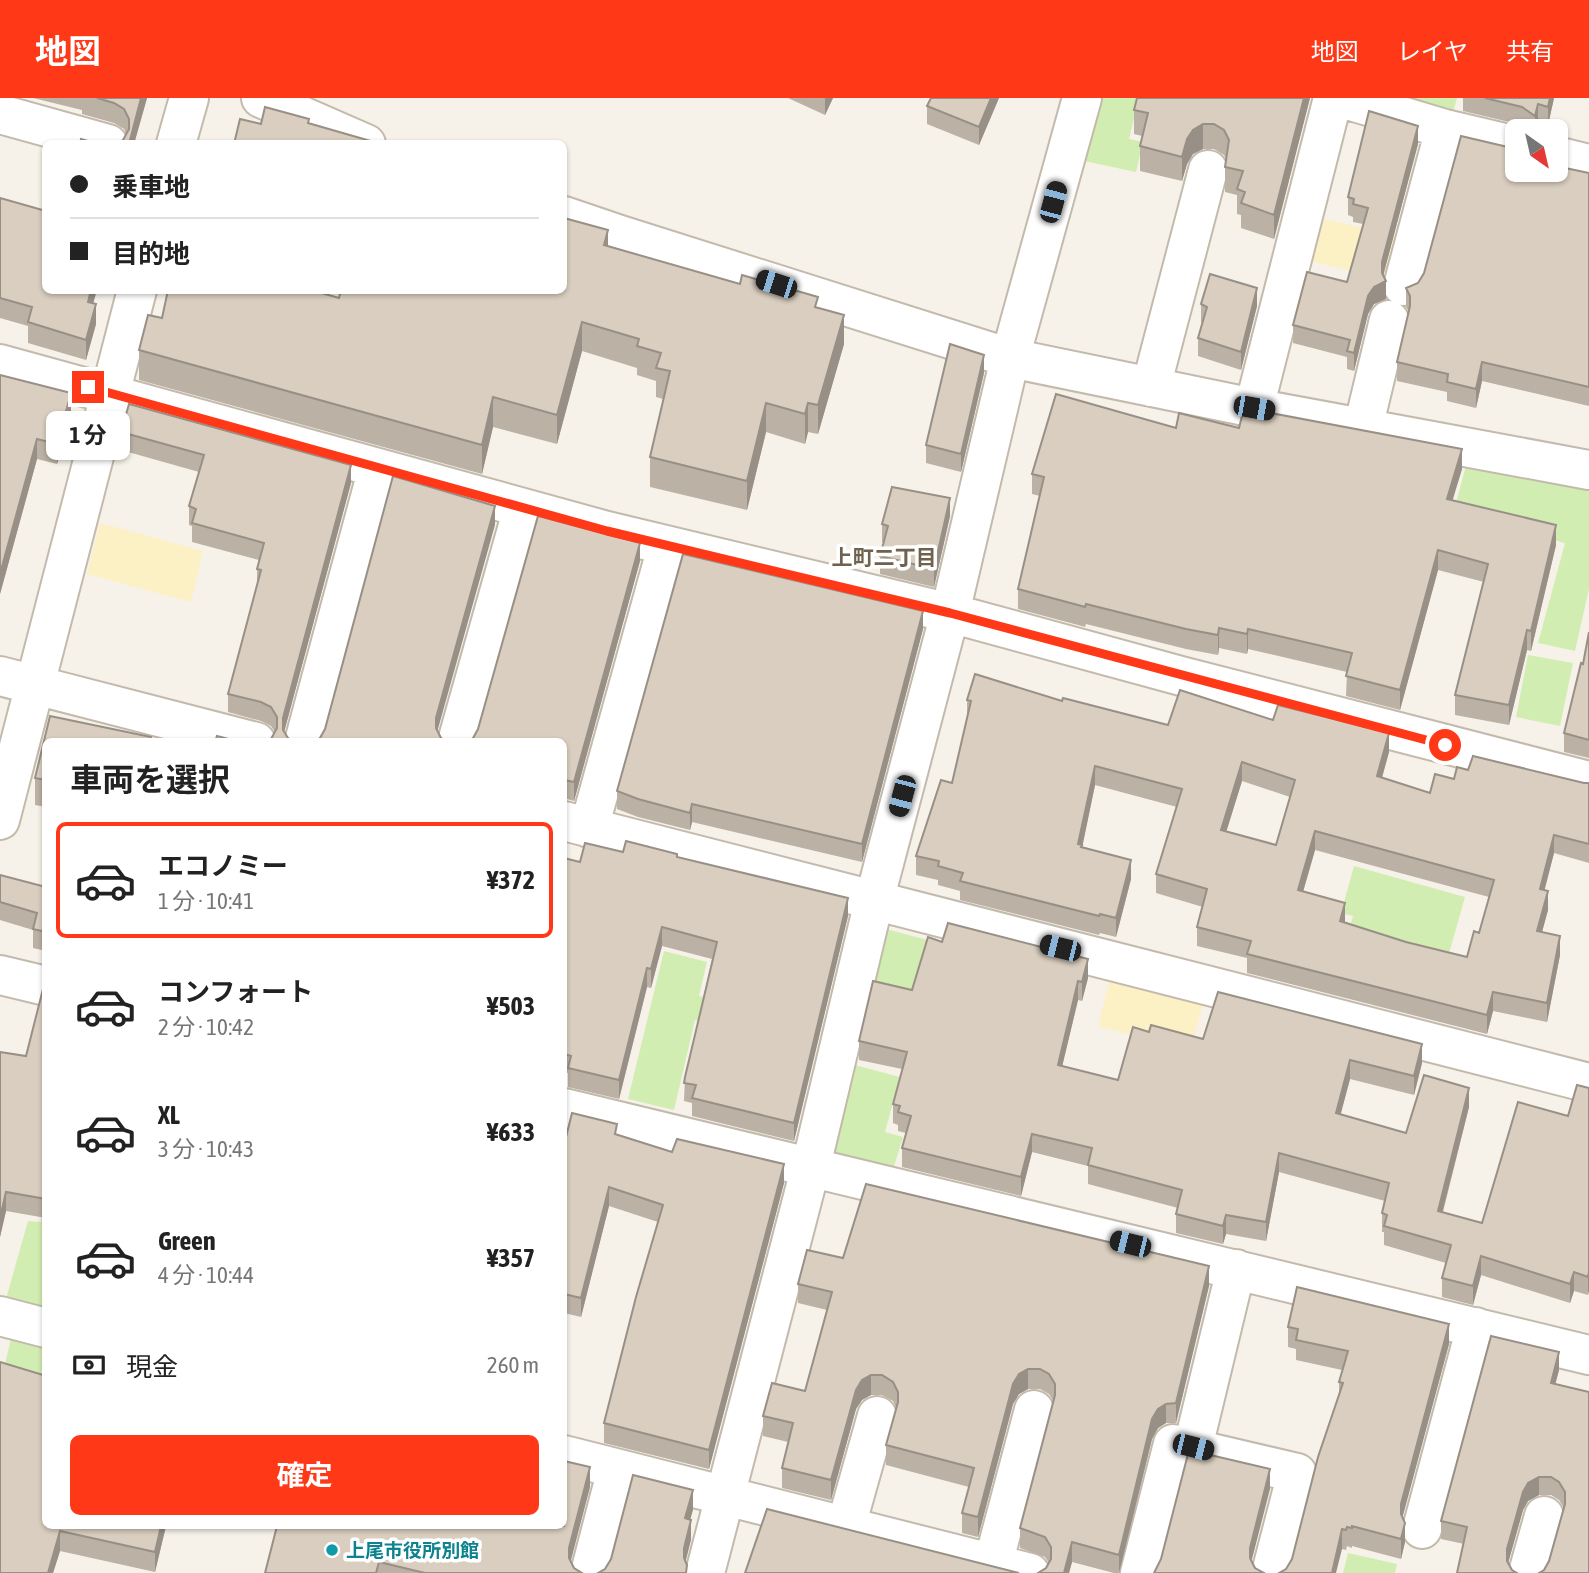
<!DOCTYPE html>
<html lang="ja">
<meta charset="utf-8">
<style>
:root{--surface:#fff;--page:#f6f6f6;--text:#222;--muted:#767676;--line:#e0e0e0;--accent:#ff3918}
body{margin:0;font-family:"Asap Condensed","Noto Sans JP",sans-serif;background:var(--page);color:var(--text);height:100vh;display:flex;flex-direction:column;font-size:26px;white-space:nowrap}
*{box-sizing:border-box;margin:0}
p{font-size:23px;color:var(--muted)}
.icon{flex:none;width:38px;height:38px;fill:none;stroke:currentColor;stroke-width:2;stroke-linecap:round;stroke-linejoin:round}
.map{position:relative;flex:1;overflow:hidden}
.drawer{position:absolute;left:42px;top:640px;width:525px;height:791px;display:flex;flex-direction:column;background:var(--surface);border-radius:10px;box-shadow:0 2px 5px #0004}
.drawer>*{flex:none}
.top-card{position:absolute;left:42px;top:42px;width:525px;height:154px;border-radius:10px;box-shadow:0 2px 5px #0004;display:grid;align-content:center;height:154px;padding:0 28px;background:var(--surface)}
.needle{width:46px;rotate:146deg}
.buttons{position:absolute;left:1505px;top:21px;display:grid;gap:14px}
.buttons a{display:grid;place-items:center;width:63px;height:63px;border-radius:10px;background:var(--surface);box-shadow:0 2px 5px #0004;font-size:35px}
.end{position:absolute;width:32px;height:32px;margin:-16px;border:9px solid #ff3918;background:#fff;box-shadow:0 0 0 4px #fff}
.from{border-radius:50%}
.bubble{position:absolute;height:49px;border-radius:10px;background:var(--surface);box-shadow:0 2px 5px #0004;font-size:23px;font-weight:700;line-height:49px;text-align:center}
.car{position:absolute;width:21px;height:42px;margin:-21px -10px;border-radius:9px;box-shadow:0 0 5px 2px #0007;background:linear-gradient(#222 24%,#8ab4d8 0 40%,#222 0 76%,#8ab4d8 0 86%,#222 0)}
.top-card b{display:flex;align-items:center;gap:24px;height:66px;font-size:26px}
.top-card b+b{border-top:2px solid var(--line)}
.top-card i{width:18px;height:18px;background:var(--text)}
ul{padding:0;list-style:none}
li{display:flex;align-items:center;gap:21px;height:116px;margin:0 14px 10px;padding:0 14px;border:4px solid transparent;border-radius:10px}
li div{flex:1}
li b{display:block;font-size:26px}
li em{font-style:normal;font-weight:700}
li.current{border-color:var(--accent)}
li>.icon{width:63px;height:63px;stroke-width:1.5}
h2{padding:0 28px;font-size:32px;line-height:84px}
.pay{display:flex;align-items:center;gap:18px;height:77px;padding:0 28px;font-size:26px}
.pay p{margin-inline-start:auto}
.action{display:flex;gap:14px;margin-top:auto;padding:14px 28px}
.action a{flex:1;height:80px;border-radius:10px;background:var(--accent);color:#fff;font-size:28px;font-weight:700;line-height:80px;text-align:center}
header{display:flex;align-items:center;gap:42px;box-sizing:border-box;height:98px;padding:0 35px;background:var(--accent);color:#fff}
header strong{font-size:33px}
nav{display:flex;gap:38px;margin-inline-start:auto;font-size:24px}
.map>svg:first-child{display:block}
.green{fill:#d2edb1}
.sand{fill:#fcf0c5}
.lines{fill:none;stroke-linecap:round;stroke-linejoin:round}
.minor-casing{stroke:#c3baac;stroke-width:42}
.minor{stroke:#fff;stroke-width:38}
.wall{fill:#bbb1a4;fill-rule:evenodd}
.shaded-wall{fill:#989086}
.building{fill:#d9cebf;stroke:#989086;stroke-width:2;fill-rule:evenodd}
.route{stroke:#ff3918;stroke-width:9}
.culture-dot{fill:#0f9aa8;stroke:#fff;stroke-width:2.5}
.labels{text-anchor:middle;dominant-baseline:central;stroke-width:7;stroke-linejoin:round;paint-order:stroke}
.culture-label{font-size:19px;font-weight:bold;fill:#0d838f;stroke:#fff;text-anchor:start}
.neighbourhood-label{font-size:21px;font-weight:bold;fill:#6f614e;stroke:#fff}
</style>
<header>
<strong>地図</strong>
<nav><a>地図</a><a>レイヤ</a><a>共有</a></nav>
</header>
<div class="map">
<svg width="1589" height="1475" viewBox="0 0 1589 1475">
<rect width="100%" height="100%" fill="#f6f2ea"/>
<path class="green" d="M1098,0h41l-10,41 14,3 -7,30 -52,-11z
M1374,0h83l-5,18z
M1467,364l122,24v103l-14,62 -37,-8 27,-100 -112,-29z
M1528,557l45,8 -13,63 -44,-9z
M1354,768l111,31 -19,67 -99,-27 6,-21 -12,-3z
M886,831l53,14 -29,61 -43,-11z
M664,853l43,11 -8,34 67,15 -6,24 -65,-15 -21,90 -46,-11z
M851,966l49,13 -15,55 18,5 -11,36 -66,-18z
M45,1101v118l-41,-11 24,-85 13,1z
M12,1237l33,8v14l-11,46 -34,-19z
M1348,1455l49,11 -2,9h-52z"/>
<path class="sand" d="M1312,118l85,20 -10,44 -85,-21z
M100,425l103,28 -12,51 -104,-28z
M1112,873l93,25 -15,55 -92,-25z"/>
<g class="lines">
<g class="minor-casing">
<path id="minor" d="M261,0l105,46
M1341,0l104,31 72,17
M0,16l108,30
M176,46l13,-46
M1556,58l33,8
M564,118l56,19 390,123 244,50 335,62
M1403,188l42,-157
M0,266l607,167 343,82 231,63 408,105
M1151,289l57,-217
M1254,310l79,-310
M1363,330l26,-108
M0,578l256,66
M304,644l74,-274
M457,644l66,-234
M0,722l137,-530
M564,723l1025,262
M589,730l78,-281
M0,877l46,11
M564,1010l1025,247
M0,1218l46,12
M1193,1349l43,-178
M564,1357l466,118
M846,1428l31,-110
M1422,1431l54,-202
M993,1466l41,-154
M590,1475l27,-104
M705,1475l106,-407 63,-265 76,-288 60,-255 72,-260
M1140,1475l33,-129 124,29 -26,100
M1528,1475l16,-57"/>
</g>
<use href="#minor" class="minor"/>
</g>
<path class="wall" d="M33,0h114l-13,46h-18l7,-4 3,-6 -2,-5 -10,-6 -32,-9v-4z
M788,0h45l-8,17z
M999,0l-20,47 -52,-21v-18z
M1310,0l-36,141 -33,-11v-13l-4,-1v-19l-12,-3v-25l1,-8 -2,-4 -10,-6h-11l-10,5 -6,10 -5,17 -42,-10v-25l2,-10 -8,-2v-24z
M1463,0h91l-6,27 -10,-3 -3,9h-4l-9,-6 -59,-14z
M1418,46l-35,132 3,23 -12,5 -6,10 -14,57 -7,-2v-12l-54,-14v-18l54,-43 16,-58 -10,-2v-5l-5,-2v-18z
M1517,72l72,3v233l-107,-25 -6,27 -29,-7v-9l-50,-11v-19l12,-50 -3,-5v-19l12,-5z
M0,100l93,105 3,21 -10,36 -58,-17v-17l-28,-8z
M608,148l210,62 26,36 -26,90 -10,-2 -3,12 -39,-12 -19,78 -97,-23v-30l13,-58 -7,-2v-16l-19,-6v-7l-55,-17 -25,93 -64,-17 -11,47 -343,-94v-30l23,-32 177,-20z
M1201,206l56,2 -16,64 -43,-14v-18l4,-15 -1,-1z
M984,275l-23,99 -35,-9v-18z
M0,277l71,39 -14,50 -20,-5 -37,135z
M1176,330h63l223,41 -10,31 104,45 -25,106 -4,-1 -18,75 -54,-10v-20l29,-113 -46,-12 -38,140 -54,-14 1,-24 -99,-23 -1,5 -28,-6 -1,7 -32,-6 -100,-25 -1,3 -7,-2 -60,-16v-20l22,-93 -8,-2v-20z
M121,334l230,51 -67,249 4,6 -17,1 4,-7 -4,-6 -10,-5 -33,-9v-18l29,-107v-18l2,-9 -67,-18v-16l-3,-1v-19l10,-34 -78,-22z
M950,418l-16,71 -54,-13v-18l4,-14h-2v-18z
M640,463l-66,240 -10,-3v-56l-92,-2z
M923,531l-61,233 -170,-40 -2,8 -52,-13 -21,-8v-18z
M1589,534v126l-25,-6v-19l19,-69z
M967,602l95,1 106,24 105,-5 116,32 -7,26 48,15 38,-23 121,13v80l-35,-10 -10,37 4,20 -6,22 18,23 -13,67 -54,-11 -6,23 -240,-61v-15l-50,-12v-19l6,-20 -47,-14v-19l21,-67 -82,-22 -13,62 49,32 -15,58 -16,-4 -1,2 -139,-35v-9l-22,-6v-5l-22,-5v-19l36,-73 15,-64zM1242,683l48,16 -14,48 -50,-14zM1315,752l174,47 -10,36 -12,24 -61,-15 -61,-20 -42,-30z
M50,618l101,21v5h-105v65l-11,-2v-27z
M623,754l54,5 171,59 -54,225 -102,-25v-13l-8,-2 1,-24 27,-118 -50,-13 -11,42 -4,-1 -28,112 -51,-12v-14l-4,-1v-214l16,4z
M0,777l46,12v64l-13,-3v-18l-33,-10z
M942,844l146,36 -6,23 -4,-1 -16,66 56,14 31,-48 54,7 219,24 -8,32 -64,-16 -10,36 66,18 63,-26 -26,105 39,11 107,-135 -1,207 -14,-4 -4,12 -89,-28 -8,30 -31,-8v-19l4,-15 -62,-18v-13h-2v-19l3,-12 -106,-29 -13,69 -40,-7 -3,10 -47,-11v-19l2,-6 -90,-24v-18l-56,-14 -11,44 -119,-29v-19l4,-15 -8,-2v-6l-5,-2v-19l9,-35 -43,-9v-19l53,-51z
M46,891v229l-40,-7 -6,26v-185l26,4z
M617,1036l55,18 112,31 -75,286 -105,-26v-20l54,-201 -49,-16 -28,111 -17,-4v-176z
M843,1160l366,28 -33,137h-10l-8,5 -6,11 -33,134h-5l-42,-11 -3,11h-31l8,-5 3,-5 -4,-6 -25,-9v-20l34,-126 -5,-8 -9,-5h-12l-9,5 -6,10 -35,133 -16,-4v-20l7,-26 -83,-22v-20l10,-37 -3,-7 -11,-6h-11l-9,5 -6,9 -25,91 -49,-12v-20l6,-26 -25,-6v-20l42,-25 22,-81 -29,-7v-19z
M1288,1229l161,17 -47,173 3,25 -4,17 -49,-13v2l-5,-2 -1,4 -4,-1 -56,20 6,-10 47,-165v-12l3,-12 -46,-10v-11l-8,-2z
M0,1264l166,164 -11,46 -95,-21 -7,22h-53z
M1559,1272l-4,14 34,189 -45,-3 5,-9 15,-53 -5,-8 -8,-5h-12l-11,6 -5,9 -15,53 -44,-19 -23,-5v-18z
M590,1389l-20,74 4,7 8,5h-317l299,-47z"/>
<path class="shaded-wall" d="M141,0h6l-13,46h-5z
M825,0h8l-8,17z
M991,0h8l-20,47v-18z
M1304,0h6l-36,141v-24z
M1550,0h4l-6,27v-18z
M1538,6v18l-3,9v-15z
M1203,26v25l-10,5 -6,10 -5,17v-24l5,-18 6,-9z
M1418,28v18l-36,136v-18z
M608,132v30l-4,-15z
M1386,183v18l-12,5 -6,10 -14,57v-18l14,-57 6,-9z
M1257,190v18l-16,64v-18z
M91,192h6l-9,32v-20z
M96,206v20l-10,36v-20z
M844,217v29l-26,90v-29z
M582,224v29l-25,93v-29z
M984,257v18l-23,99v-18z
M1482,264v19l-6,27v-19z
M71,295v21l-14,50v-20z
M493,299v30l-11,47v-29z
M766,305v29l-19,78v-29z
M808,305v29l-3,12v-30z
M37,341v20l-37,135v-20z
M1462,351v20l-15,50v-20z
M351,367v18l-68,253v-18z
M950,400v18l-16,71v-18z
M495,408v19l-59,211v-18z
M1556,427v20l-25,106v-20z
M640,445v18l-66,240v-19z
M1438,452v20l-38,140v-20z
M923,513v18l-61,233v-18z
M1219,530v20l-1,7v-20z
M1248,531v20l-1,5v-20z
M1527,532v20l-18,75v-20z
M1389,635v19l-12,43v-19z
M1242,664v19l-21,68v-19z
M1095,668v19l-13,63 -4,-4z
M692,706v18l-2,8v-17z
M1315,733v19l-17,59v-19z
M1554,737v18l-14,55v-19z
M1131,762v19l-15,58v-19z
M1548,793v19l-11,40v-19z
M848,800v18l-54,225v-18z
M1345,805v19l-5,-1z
M662,829v19l-11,42v-19z
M1560,838v19l-13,67v-19z
M1088,861v19l-6,23v-19z
M647,870v19l-28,112v-19z
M1078,883v19l-20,84v-19z
M1493,894v19l-6,23v-19z
M1422,946v19l-8,32v-19z
M1350,962v19l-14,53v-19z
M1469,990v19l-31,122v-18z
M1032,1036v18l-11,44v-19z
M1279,1055v19l-13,69v-19z
M784,1066v19l-75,286v-19z
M609,1089v19l-28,111v-19z
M6,1094v19l-6,26v-19z
M1226,1117v19l-3,10v-18z
M1481,1158v19l-8,30v-19z
M1209,1168v20l-33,137v-20z
M1574,1174v19l-4,12v-19z
M1589,1174v19l-1,4v-18z
M1449,1226v20l-48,179v-19z
M1559,1254v18l-8,31v-18z
M1028,1271v20l-9,5 -6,10 -35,133v-20l35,-133 6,-10z
M871,1277v20l-9,5 -6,9 -25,91v-20l25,-90 6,-10z
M1166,1306v19l-8,5 -6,11 -33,134v-18l33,-136 6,-10z
M590,1369v20l-21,81v-20z
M1270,1371v20l-20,78v-19z
M1539,1379v18l-11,6 -5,9 -16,57v-18l16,-57 5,-9z
M693,1392v20l-8,28v-20z
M691,1422v20l-7,28v-20z
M1405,1425v19l-4,17v-20z
M161,1428h5l-11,46v-20z
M1342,1431v20l-6,24h-4z
M60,1433v20l-7,22h-5z
M1072,1444v20l-3,11h-5z"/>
<path class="building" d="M97,0h44l-12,46h-13l7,-4 6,-11v-10l-5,-10 -10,-6z
M931,0h60l-12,29 -52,-21z
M1137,0h167l-30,117 -33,-12 4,-11 -8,-3 6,-18 -18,-4 4,-27 -5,-10 -10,-6h-11l-10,6 -6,9 -5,18 -42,-11 8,-33 -14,-3z
M1485,0h65l-2,9 -10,-3 -3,12 -13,-9z
M265,9l44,12 -1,4 73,21h-147l6,-25 21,5z
M1369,13l49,15 -36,136v11l4,8 -12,6 -6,9 -14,57 -7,-2 3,-11 -57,-15 14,-53 40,10 21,-74 -15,-4 1,-5 -6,-2z
M1461,38l51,12h5v22h39v-4l33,7v214l-107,-25 -6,27 -29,-7 1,-8 -51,-12 13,-56v-10l-4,-8 12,-5 6,-10z
M81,41l17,5h-18z
M0,100l46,13v79h45l-3,12 8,2 -10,36 -58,-18 4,-15 -32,-9z
M564,120l44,12 -4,15 136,39 2,-9 76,22 -3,10 29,8 -26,90 -10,-2 -3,11 -39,-11 -19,78 -97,-24 20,-86 -14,-3 5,-15 -24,-7 2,-7 -57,-17 -25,93 -64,-18 -11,48 -343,-95 9,-35 14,3 6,-28h143l28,8 2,-8h223z
M1210,176l47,14 -16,64 -43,-14 9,-31 -6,-3z
M950,246l34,11 -23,99 -35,-9z
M0,277l71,18 -14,51 -20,-5 -37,135z
M1056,296l120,34 3,-15 60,15 5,-20 218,41 -15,50 109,26 -25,106 -4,-1 -18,75 -54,-10 33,-131 -50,-14 -38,140 -54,-14 6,-23 -104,-24 -1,5 -28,-6 -1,7 -32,-6 -100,-25 -1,3 -7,-2 -60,-16 26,-112 -12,-3z
M129,306l222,61 -68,253v12l5,8 6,4h-28l5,-3 6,-11v-11l-6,-10 -10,-5 -33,-8 33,-124 -4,-1 7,-26 -72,-20 4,-14 -7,-3 15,-51 -83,-23z
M393,378l102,30 -59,212v10l5,10 6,4h-133l6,-4 5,-9z
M892,389l58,11 -16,71 -54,-13 8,-30 -6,-2z
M538,418l102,27 -66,239 -10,-2v-38h-97l5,-2 6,-11z
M683,456l240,57 -61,233 -170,-40 -2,9 -52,-14 -21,-8z
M1589,534v108l-25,-7 17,-70 2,1z
M975,576l87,27 1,-3 105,27 12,-35 93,30 5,-15 111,28 -12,43 53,17 5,-19 19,5 3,-12 11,3 5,-14 111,27h5v61l-35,-9 -14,54 8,2 -11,40 23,5 -13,67 -54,-11 -6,23 -240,-61 4,-13 -54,-14 10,-38 -51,-15 26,-85 -87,-23 -17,78 4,1 -1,2 50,13 -15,58 -16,-4 -1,2 -139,-35 3,-8 -25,-7 1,-5 -23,-5 25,-76 11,3 19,-82 -4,-1zM1242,664l53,18 -19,65 -55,-15zM1315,733l179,49 -15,53 -5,-2 -7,26 -61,-15 -66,-21 5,-18 -47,-13z
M50,618l101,21 -1,5h-104v38l-11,-2z
M217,638l23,6h-25z
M626,743l51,13v3l171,41 -54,225 -102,-25 4,-13 -12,-2 1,-6 32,-135 -55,-15 -11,42 -4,-1 -28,112 -51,-12 3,-12 -7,-2v-196l16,4 5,-19 38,9z
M0,777l46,12v45l-13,-3 4,-16 -37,-11z
M948,825l140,36 -6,23 -4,-1 -20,84 60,15 15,-53 16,5 2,-7 52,14 15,-47 204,52 -8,32 -64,-16 -14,53 70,20 18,-58 45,13 -31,123 44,12 36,-121 50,14 9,-31 12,3v184l-1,5 -14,-5 -4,12 -89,-28 -8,30 -31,-8 9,-33 -67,-19 3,-11 -5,-2 7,-30 -110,-30 -13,69 -40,-7 -3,11 -47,-12 6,-24 -94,-25 4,-17 -60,-14 -11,43 -119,-29 9,-32 -13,-4 2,-6 -7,-2 14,-52 -48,-11 14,-60 39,9 16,-53 14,5z
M43,891h3v210l-40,-7 -6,26v-166l26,4z
M572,1015l45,11 -2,10 57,18 5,-13 107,25 -75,286 -105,-27 32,-126 27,-92 -54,-18 -28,111 -17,-4v-157h2z
M866,1086l343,82 -33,137 -10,1 -8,5 -6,10 -33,136 -47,-13 -8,31h-26l8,-5 5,-9v-12l-6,-10 -25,-9 35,-133v-11l-6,-10 -9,-5h-12l-9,5 -6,10 -35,133 -16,-4 12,-45 -88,-23 12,-43v-10l-5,-10 -11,-7h-11l-9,5 -6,10 -25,90 -49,-12 11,-45 -30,-7 9,-33 33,8 27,-99 -34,-8 9,-34 36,8z
M1297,1189l152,37 -48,180v10l4,9 -4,16 -49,-13v2l-5,-1 -1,3 -4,-1 -10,44h-53l7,-4 6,-10 26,-102 25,-74 -4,-1 9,-31 -52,-11 2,-11 -10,-2z
M1491,1238l68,16 -8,31 38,9v181h-50l5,-3 5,-9 16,-57v-12l-6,-10 -8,-5h-12l-11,6 -5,9 -16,57v12l5,9 5,3h-60l10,-46 -26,-6z
M0,1264l43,13 3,-10v161h115l-6,26 -95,-21 -12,42h-48z
M1189,1352l81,19 -20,79v10l5,10 9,5h-110l7,-14z
M564,1363l26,6 -21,81v10l5,10 8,5h-157l-46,-11 -3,11h-111l12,-47h287z
M633,1377l60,15 -8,28 6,2 -7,28v10l3,7 -1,8h-88l7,-4 6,-10z
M767,1411l252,64h-274z"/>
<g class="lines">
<path class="route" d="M88,289l519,144 343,82 495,132"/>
</g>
<circle class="culture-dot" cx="332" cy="1452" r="7"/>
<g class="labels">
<g class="culture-label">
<text x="346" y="1452">上尾市役所別館</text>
</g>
<g class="neighbourhood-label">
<text x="884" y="459">上町二丁目</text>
</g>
</g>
</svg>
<div class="buttons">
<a><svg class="needle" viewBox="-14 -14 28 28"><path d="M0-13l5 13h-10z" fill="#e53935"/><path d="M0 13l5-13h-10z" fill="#767676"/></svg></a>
</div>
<i class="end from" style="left:1445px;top:647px"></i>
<i class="end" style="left:88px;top:289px"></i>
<div class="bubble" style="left:46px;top:313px;width:84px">1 分</div>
<i class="car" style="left:1053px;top:104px;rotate:15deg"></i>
<i class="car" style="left:776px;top:186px;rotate:288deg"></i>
<i class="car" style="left:1254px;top:310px;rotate:100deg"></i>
<i class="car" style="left:902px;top:698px;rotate:195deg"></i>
<i class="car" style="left:1060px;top:850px;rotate:284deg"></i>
<i class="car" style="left:1130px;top:1146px;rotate:284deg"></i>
<i class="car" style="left:1193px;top:1349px;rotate:104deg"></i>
<div class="top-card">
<b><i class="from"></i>乗車地</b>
<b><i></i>目的地</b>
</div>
<section class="drawer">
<h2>車両を選択</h2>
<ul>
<li class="current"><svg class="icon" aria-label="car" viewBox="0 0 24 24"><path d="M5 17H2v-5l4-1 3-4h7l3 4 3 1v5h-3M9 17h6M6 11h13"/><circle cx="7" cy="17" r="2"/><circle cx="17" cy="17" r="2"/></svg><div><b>エコノミー</b><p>1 分 · 10:41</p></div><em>¥372</em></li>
<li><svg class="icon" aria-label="car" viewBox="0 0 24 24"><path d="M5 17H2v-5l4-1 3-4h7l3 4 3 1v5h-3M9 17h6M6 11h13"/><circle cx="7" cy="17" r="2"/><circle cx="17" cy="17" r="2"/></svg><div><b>コンフォート</b><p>2 分 · 10:42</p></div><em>¥503</em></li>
<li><svg class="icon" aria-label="car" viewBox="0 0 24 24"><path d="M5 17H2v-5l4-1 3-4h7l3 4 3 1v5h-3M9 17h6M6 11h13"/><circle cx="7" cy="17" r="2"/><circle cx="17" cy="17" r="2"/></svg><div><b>XL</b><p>3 分 · 10:43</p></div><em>¥633</em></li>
<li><svg class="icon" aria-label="car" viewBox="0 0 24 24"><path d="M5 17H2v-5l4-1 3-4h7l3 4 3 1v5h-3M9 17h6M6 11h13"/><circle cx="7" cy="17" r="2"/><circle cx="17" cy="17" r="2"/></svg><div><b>Green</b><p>4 分 · 10:44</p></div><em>¥357</em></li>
</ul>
<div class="pay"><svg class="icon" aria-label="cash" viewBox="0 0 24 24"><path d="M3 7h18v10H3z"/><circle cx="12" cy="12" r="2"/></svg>現金<p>260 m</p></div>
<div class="action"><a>確定</a></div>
</section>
</div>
